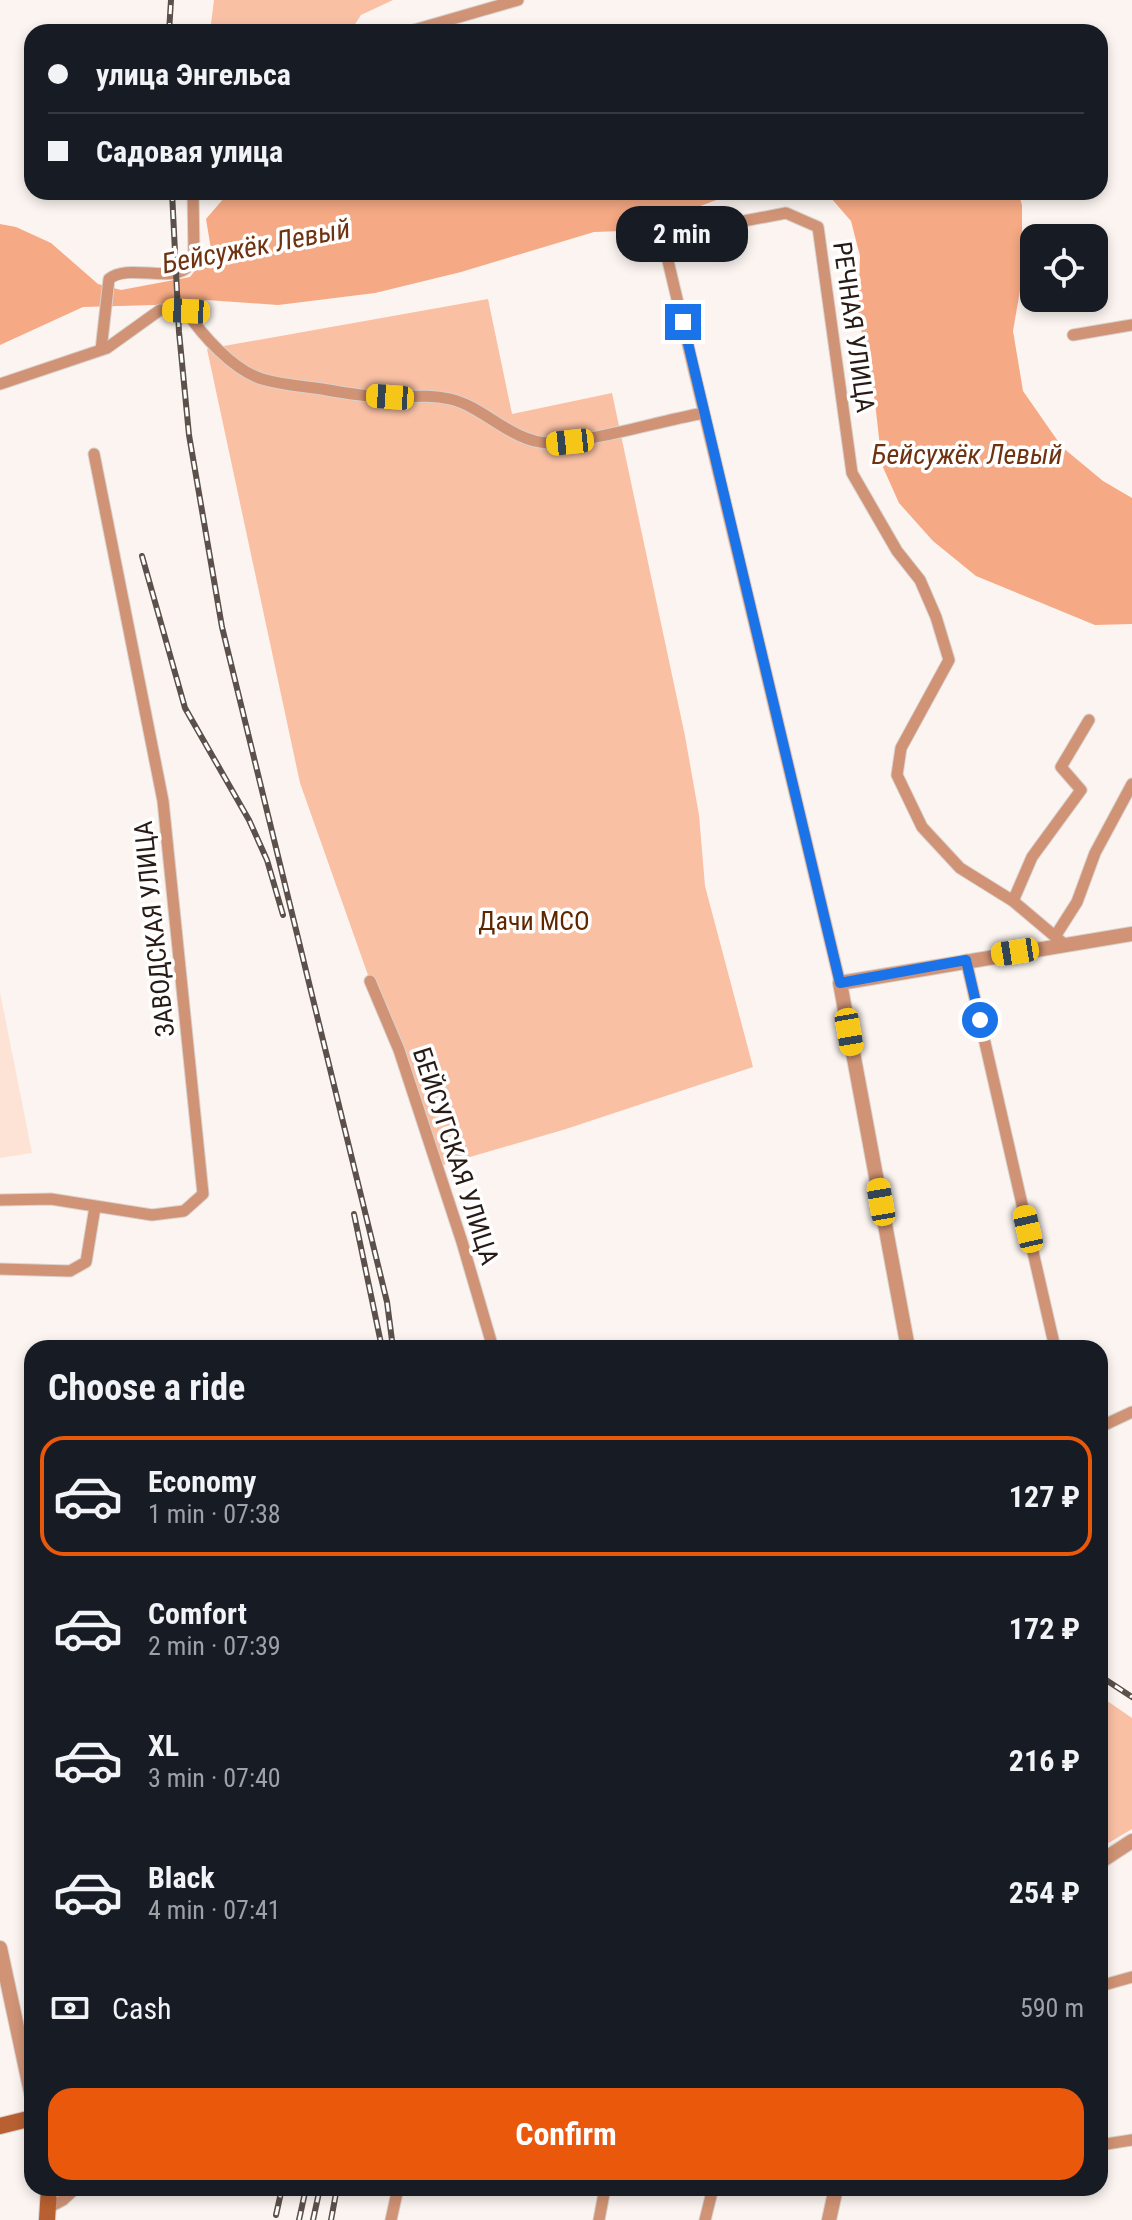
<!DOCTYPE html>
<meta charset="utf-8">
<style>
:root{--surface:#171b24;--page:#20242c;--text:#f1f3f6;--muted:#9ea1a6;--line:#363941;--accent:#ea580c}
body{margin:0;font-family:"Roboto Condensed",sans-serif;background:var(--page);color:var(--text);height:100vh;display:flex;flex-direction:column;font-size:30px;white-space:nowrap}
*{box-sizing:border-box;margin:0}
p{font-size:26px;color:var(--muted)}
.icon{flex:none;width:44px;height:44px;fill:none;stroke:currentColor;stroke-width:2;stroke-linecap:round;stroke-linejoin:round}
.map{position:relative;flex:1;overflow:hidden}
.panel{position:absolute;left:24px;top:1340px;width:1084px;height:856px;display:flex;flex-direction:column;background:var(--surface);border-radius:24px;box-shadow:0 4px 12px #0003}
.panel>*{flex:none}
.guide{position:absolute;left:24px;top:24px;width:1084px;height:176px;border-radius:24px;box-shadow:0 4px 12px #0003;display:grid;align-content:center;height:176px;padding:0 24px;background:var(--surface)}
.controls{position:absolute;left:1020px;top:224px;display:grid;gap:16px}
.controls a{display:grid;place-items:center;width:88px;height:88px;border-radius:16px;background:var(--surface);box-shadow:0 4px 12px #0003;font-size:40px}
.end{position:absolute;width:36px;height:36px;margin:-18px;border:10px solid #1a73e8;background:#fff;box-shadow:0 0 0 4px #fff}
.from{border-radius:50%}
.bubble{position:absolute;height:56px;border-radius:24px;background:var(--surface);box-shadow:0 4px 12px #0003;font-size:26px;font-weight:700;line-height:56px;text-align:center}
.car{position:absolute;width:24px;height:48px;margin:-24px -12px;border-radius:10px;box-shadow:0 0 6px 2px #0007;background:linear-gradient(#f5c518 24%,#345 0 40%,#f5c518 0 76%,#345 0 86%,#f5c518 0)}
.guide b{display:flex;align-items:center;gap:28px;height:76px;font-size:30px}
.guide b+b{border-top:2px solid var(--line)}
.guide i{width:20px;height:20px;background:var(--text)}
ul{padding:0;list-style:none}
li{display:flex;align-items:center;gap:24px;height:120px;margin:0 16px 12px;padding:0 8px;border:4px solid transparent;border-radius:24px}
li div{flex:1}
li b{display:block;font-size:30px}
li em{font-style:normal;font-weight:700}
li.current{border-color:var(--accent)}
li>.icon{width:72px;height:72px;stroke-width:1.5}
h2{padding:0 24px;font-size:36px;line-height:96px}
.pay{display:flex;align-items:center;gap:20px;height:88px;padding:0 24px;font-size:30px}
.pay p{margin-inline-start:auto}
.primary-button{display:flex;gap:16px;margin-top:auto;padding:16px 24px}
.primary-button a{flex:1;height:92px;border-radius:24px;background:var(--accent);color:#fff;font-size:32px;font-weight:700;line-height:92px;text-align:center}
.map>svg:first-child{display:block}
.built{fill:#fde3d6}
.green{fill:#f9c0a4}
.water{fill:#f5a984}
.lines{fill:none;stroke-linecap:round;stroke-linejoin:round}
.minor-casing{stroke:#d9d1cd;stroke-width:13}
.tertiary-casing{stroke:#d9d1cd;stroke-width:16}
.secondary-casing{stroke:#d9d1cd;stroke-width:18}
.minor{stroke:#d09375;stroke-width:11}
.tertiary{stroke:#d09375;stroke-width:14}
.secondary{stroke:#b86031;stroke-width:16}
.rail-casing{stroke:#5b504a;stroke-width:6}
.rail{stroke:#fff;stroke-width:3;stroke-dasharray:9;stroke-linecap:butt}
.route{stroke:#1a73e8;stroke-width:10}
.labels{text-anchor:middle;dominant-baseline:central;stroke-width:7;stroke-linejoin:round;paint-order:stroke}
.street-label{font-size:26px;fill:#281b15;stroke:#fff}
.park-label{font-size:26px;fill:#602600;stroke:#fff}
.water-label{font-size:28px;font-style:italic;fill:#6f3311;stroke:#fff}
</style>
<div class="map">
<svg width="1132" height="2220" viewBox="0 0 1132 2220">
<rect width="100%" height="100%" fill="#fbf4f0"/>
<path class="built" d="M0,992l32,161 -32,5z"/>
<path class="green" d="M214,0h179l-32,15 -11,17h-140z
M488,299l24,115 100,-21 73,343 14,79 6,71 48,181 -187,62 -130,38 -136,-384 -93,-434z
M1100,1696l32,22v111l-32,19z"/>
<path class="water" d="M261,192h477l-43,16 -35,7 -37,16 -29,1 -133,40 -86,21 -97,12 -71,-5 -18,4 -106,3 -83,38v-121l16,3 35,16 47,41 23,6 69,-13 21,-28 -5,-30 18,-21z
M812,192h206l4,13v74l-9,52 10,60 39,56 41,34 29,17v126l-37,1 -119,-49 -43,-35 -34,-38 -17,-38 -7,-63 -17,-89 2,-57 -9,-35 -20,-23z"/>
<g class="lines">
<g class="minor-casing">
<path id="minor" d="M407,32l111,-32
M1073,335l59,-10
M101,350l8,-71c22,-19 78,13 85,-25l-1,-62
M0,384l107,-36 53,-38 26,1c16,24 47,59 76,68 20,6 40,7 60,10 22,4 45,8 67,8 21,0 39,-3 61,2 35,8 61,43 99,44 14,1 28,-3 42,-5 38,-7 75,-18 113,-25
M1013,901l19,-44 49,-67 -20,-23 28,-47
M1056,935l21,-33 18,-49 37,-69
M966,960l89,388
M370,981l29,69 63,192 31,106
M840,983l-172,-722 12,-28 106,-20 32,14 34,246 45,78 23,29 16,37 13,43 -48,88 -4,27 25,52 38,41 53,33 51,43
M0,1200l51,-1 101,16 32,-4 19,-17 -40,-393 -69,-347
M0,1269l70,2 16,-9 9,-55
M1100,1427l32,-15
M1100,1986l32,-9
M1100,2145l32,-5
M48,2208l15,-8 13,-12
M391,2220l7,-32
M599,2220l6,-32
M705,2220l8,-32"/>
</g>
<g class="tertiary-casing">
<path id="tertiary" d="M908,1348l-68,-365 292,-49
M1100,1862l32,-21
M0,1948l32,149
M829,2220l7,-32"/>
</g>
<g class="secondary-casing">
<path id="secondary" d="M0,2126l32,-8
M47,2220l2,-32"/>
</g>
<use href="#minor" class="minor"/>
<use href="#tertiary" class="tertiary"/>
<use href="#secondary" class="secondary"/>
<g class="rail-casing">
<path id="rail" d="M169,32l2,-32
M172,192l7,140 10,103 33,192 165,675 6,46
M142,556l43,152 64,112 18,40 16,55
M354,1214l28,134
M1100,1676l32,21
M276,2215l6,-27
M299,2220l7,-32
M313,2220l7,-32
M331,2220l6,-32"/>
</g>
<use href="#rail" class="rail"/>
</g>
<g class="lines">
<path class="route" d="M683,322l157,661 126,-23 14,60"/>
</g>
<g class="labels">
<g class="street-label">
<text transform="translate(854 327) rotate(82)">РЕЧНАЯ УЛИЦА</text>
<text transform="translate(154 929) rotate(-96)">ЗАВОДСКАЯ УЛИЦА</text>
<text transform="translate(456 1156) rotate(72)">БЕЙСУГСКАЯ УЛИЦА</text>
</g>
<g class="park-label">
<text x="534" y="921">Дачи МСО</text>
</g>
<g class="water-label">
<text transform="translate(256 246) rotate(-11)">Бейсужёк Левый</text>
<text x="967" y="454">Бейсужёк Левый</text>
</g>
</g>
</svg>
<div class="controls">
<a><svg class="icon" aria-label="locate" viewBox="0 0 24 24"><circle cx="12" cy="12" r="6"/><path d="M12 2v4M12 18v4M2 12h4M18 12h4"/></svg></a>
</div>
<i class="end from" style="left:980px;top:1020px"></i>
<i class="end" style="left:683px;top:322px"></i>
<div class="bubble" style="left:616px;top:206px;width:132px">2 min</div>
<i class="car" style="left:186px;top:311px;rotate:273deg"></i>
<i class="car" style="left:390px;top:397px;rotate:274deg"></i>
<i class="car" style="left:570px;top:442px;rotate:264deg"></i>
<i class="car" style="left:1015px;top:952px;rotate:261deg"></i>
<i class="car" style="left:849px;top:1032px;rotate:170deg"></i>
<i class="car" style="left:881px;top:1202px;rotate:350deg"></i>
<i class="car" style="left:1028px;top:1229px;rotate:347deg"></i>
<div class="guide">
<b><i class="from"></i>улица Энгельса</b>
<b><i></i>Садовая улица</b>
</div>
<section class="panel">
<h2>Choose a ride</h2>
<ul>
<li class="current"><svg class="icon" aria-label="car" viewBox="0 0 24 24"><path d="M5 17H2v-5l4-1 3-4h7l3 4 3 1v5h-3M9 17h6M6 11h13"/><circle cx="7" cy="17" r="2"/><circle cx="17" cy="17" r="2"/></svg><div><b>Economy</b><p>1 min · 07:38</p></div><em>127 ₽</em></li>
<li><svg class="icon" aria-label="car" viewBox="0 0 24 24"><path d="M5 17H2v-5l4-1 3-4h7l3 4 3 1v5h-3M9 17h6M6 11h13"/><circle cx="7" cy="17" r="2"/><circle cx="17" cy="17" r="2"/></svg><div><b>Comfort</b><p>2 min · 07:39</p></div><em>172 ₽</em></li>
<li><svg class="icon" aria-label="car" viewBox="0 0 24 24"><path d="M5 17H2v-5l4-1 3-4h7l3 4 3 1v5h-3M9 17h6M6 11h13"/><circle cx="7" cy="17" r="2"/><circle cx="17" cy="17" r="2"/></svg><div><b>XL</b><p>3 min · 07:40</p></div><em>216 ₽</em></li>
<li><svg class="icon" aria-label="car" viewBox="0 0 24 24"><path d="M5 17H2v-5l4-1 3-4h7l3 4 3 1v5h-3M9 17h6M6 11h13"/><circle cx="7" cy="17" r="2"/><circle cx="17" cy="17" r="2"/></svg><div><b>Black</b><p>4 min · 07:41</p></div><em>254 ₽</em></li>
</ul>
<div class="pay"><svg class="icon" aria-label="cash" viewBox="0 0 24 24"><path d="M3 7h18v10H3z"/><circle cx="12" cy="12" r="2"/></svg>Cash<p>590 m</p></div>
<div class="primary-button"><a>Confirm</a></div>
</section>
</div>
